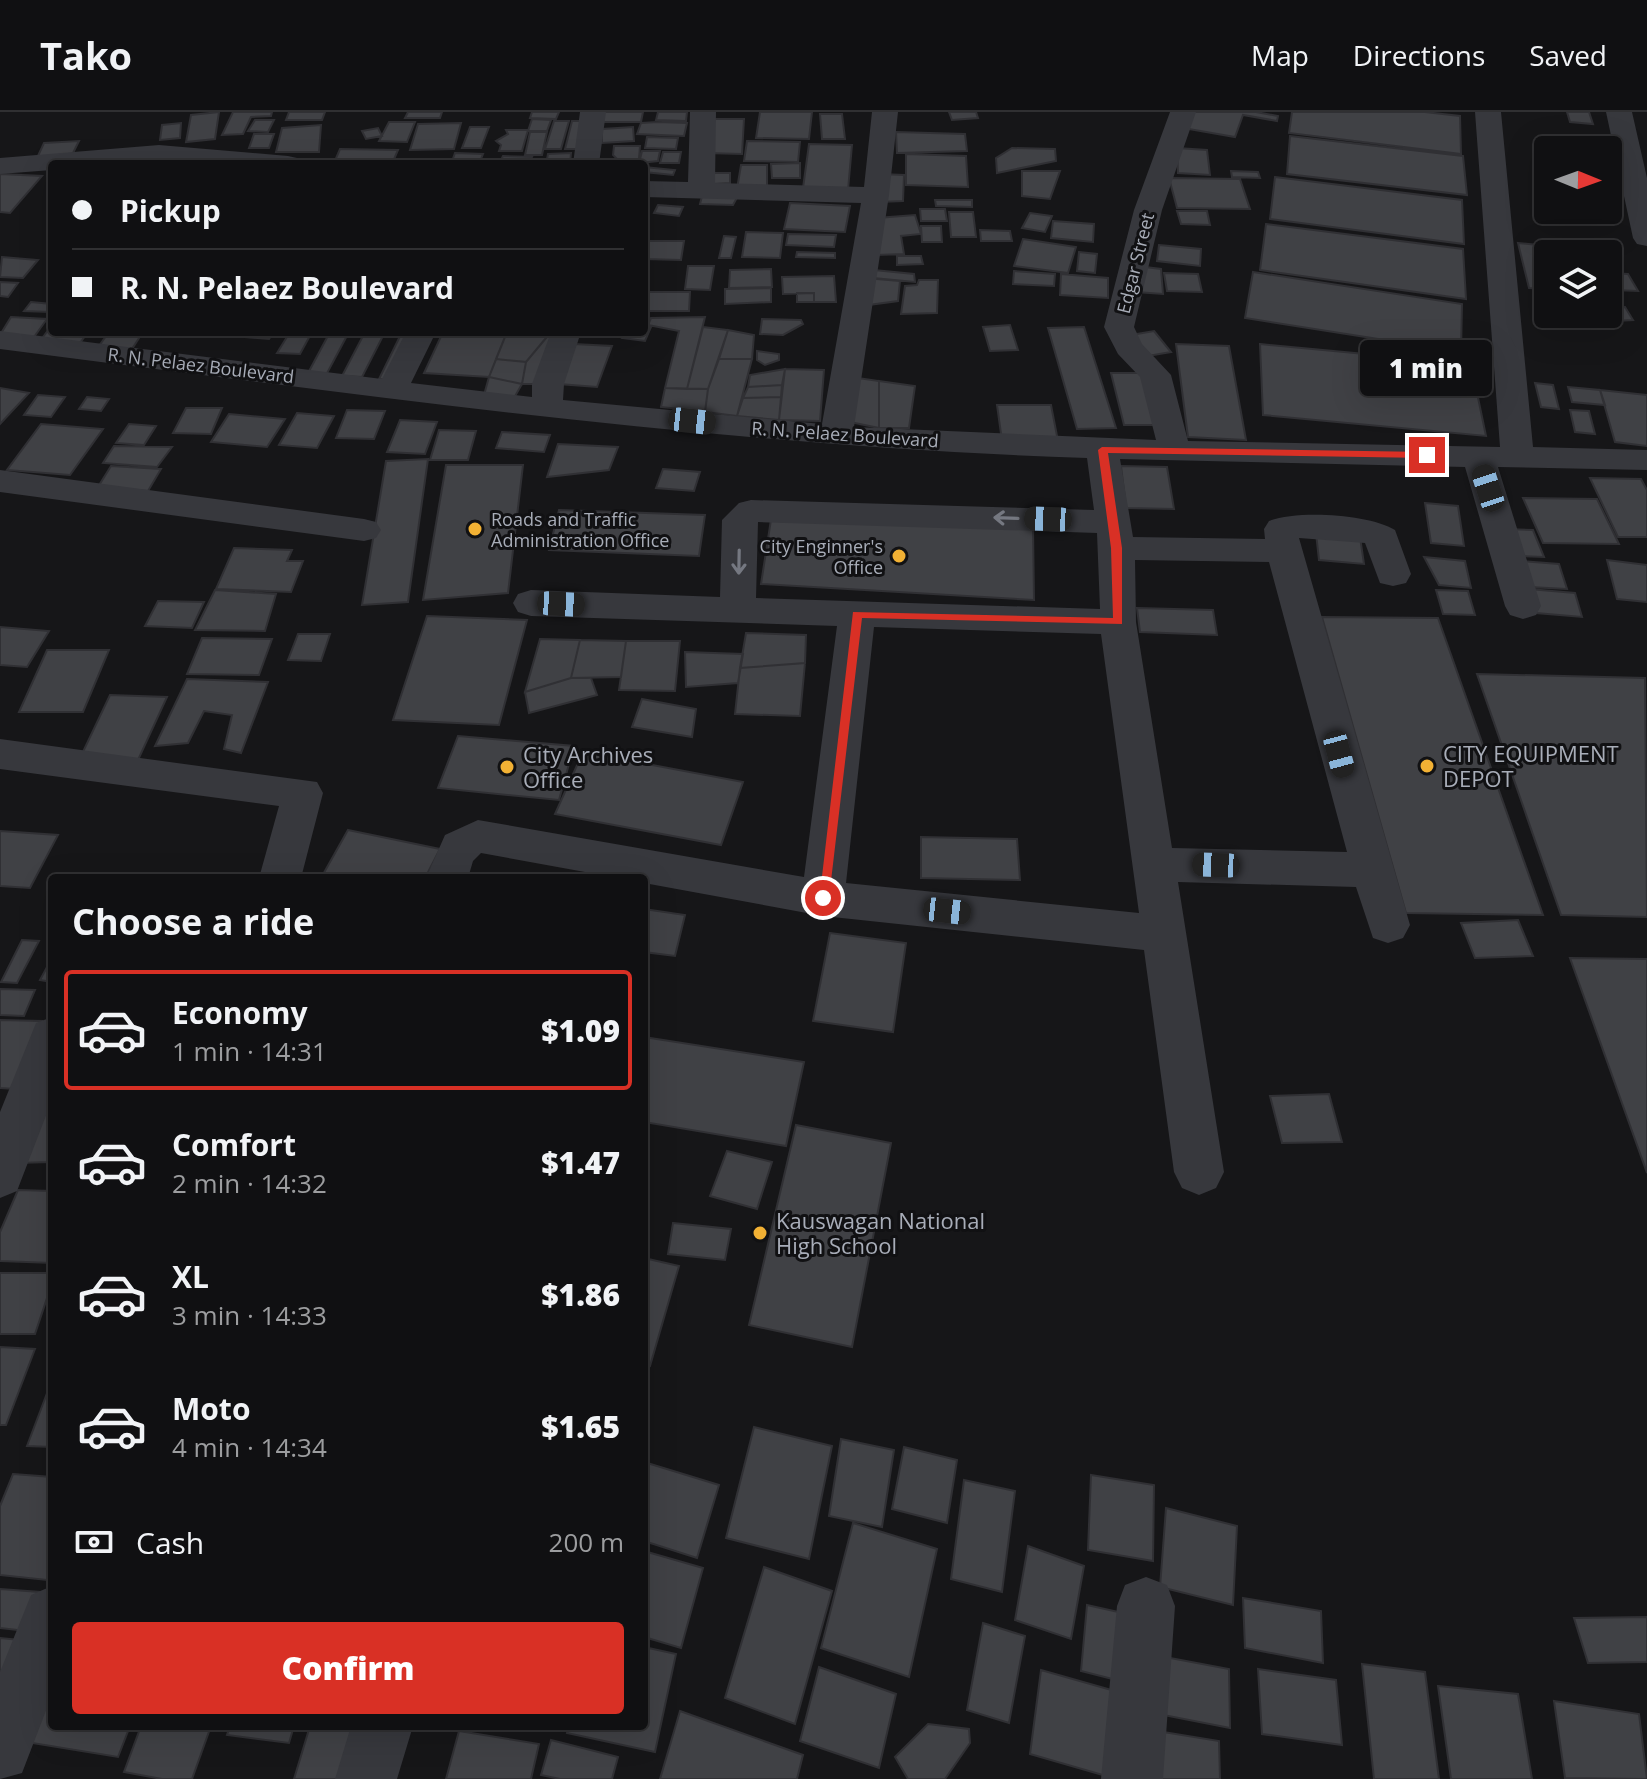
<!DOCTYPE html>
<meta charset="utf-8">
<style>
:root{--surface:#101012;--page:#1e1e20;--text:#f1f3f6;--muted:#9c9d9f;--line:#303032;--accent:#d93025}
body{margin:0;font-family:"Open Sans",sans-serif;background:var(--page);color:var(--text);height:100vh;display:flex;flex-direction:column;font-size:30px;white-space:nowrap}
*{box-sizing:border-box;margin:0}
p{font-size:26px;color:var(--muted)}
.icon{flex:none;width:44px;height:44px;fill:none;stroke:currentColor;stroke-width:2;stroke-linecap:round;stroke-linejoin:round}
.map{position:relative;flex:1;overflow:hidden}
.drawer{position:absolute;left:48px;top:762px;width:600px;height:856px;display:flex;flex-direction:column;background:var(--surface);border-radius:8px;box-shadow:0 8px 32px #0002,0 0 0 2px var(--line)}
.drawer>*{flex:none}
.top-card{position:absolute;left:48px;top:48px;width:600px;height:176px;border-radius:8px;box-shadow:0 8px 32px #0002,0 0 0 2px var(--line);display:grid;align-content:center;height:176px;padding:0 24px;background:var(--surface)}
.needle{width:52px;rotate:91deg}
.fabs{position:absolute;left:1534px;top:24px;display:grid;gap:16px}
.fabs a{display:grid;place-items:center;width:88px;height:88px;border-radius:8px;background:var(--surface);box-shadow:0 8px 32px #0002,0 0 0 2px var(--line);font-size:40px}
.end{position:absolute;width:36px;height:36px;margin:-18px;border:10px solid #d93025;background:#fff;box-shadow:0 0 0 4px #fff}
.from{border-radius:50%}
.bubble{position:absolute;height:56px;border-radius:8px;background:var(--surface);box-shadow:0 8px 32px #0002,0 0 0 2px var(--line);font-size:26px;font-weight:800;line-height:56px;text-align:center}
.car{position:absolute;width:24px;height:48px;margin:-24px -12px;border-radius:10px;box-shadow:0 0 6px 2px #0007;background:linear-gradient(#222 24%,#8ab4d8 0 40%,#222 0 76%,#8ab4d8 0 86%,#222 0)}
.top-card b{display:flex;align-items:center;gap:28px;height:76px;font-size:30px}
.top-card b+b{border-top:2px solid var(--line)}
.top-card i{width:20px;height:20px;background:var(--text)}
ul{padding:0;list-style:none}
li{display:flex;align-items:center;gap:24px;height:120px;margin:0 16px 12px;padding:0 8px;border:4px solid transparent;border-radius:8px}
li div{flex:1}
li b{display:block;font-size:30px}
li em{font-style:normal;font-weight:800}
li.active{border-color:var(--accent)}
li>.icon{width:72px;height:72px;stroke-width:1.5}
h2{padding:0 24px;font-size:36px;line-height:96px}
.pay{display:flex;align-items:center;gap:20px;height:88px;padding:0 24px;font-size:30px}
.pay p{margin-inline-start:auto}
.primary-button{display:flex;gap:16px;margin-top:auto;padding:16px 24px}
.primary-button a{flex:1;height:92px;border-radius:8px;background:var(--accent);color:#fff;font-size:32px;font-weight:800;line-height:92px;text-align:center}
header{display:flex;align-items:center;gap:48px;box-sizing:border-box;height:112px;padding:0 40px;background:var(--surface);border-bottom:2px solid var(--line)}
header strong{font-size:38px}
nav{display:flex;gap:44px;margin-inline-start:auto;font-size:28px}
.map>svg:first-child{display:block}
.building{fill:#404145;stroke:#303034;stroke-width:2}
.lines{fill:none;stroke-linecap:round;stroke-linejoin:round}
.minor{fill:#37383d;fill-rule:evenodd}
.oneway{stroke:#757881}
.route{fill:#d93025}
.poi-dot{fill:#f2b134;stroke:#111113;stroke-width:3}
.labels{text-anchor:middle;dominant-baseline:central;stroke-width:6;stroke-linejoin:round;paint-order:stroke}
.far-street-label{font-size:18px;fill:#a8adb8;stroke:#111113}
.far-poi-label{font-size:18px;fill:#a8adb8;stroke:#111113;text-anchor:start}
.poi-label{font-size:22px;fill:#a8adb8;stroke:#111113;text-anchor:start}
</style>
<header>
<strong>Tako</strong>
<nav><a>Map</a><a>Directions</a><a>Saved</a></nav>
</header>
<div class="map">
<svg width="1647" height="1667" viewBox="0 0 1647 1667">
<rect width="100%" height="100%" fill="#161618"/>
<path class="building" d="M219,0l-4,27 -29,3 5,-27z
M233,0h39l-1,4 -20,1 -8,17 -21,1z
M289,0h36l-3,8h-36z
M408,0h34l-2,6h-35z
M532,0h27l-3,7 -26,-1z
M604,0h39l-2,10h-39z
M658,0h29l-1,9 -30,-1z
M760,0h52l-3,27 -53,-1z
M949,0h27l2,6 -26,2z
M1187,0h69l22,4 -1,5 -34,-6 -8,22 -52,-9z
M1292,0h133l35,4 1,38 -172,-21z
M1567,0h22l4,12 -23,-2z
M820,2h22l3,25h-23z
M532,7l19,1 -4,11h-19z
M709,7h35l-2,35 -36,-1z
M255,8h19l-6,12 -20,-1z
M554,9h15l-8,28h-16z
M572,9h16l-8,28h-15z
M389,10h26l-8,20 -28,-1z
M181,11l-1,15 -20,2 2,-15z
M461,11l-7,26 -44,1 8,-26z
M641,11l17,-1 29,1 -3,13 -47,-2z
M321,13l-2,27h-43l6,-24z
M470,15h19l-8,21h-19z
M633,15l1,14 -32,2v-14z
M378,16l4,8 -16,3 -4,-8z
M506,18h22l-6,21h-23l2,-6 -5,-4 12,-7z
M530,20h17l-5,23h-17z
M896,20l69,2 2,17 -70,2z
M254,22h20l-5,14h-20z
M1290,24l173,20 4,39 -180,-21z
M647,25l31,1 -2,11 -31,-1z
M79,29l-8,16 -34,1 7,-15z
M747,29l53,1 -2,20 -54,-1z
M809,32l43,1 -4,45 -45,-2z
M614,34h26l-1,13h-22l-4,-4z
M1012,36l43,1 1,12 -59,12 -1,-15z
M1177,36l30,2 3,25 -32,-2z
M340,37l58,1 -6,14 -58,-1z
M642,39h18l-2,10 -19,2z
M663,40h18l-2,11h-19z
M455,41l28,1 -4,10h-28z
M571,41l-1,11h-24l2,-10z
M906,42l60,2 2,31 -62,-2z
M503,44l29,1 -3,7h-30z
M406,47l39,1 -1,4h-40z
M800,51v15h-28l-1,-14z
M741,53h26v24h-30z
M644,55l31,3 -2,5 -29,-3z
M1022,59h38l-10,28 -28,-3z
M1231,59l27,1 2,6 -28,-1z
M714,61h16v10l-17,1z
M0,62l42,2 -32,37 -10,-1z
M880,62l24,1 -1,26 -24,1z
M1275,65l187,23 2,44 -194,-25z
M1169,66l71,1 10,30 -73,-1z
M703,80l36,2 -6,11 -33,-1z
M935,88h37v7l-36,-1z
M790,91l60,3 -5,26 -61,-3z
M658,93l25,2 -4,9 -25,-3z
M920,97h25l2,12h-26z
M1177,99h30l3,14 -29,-1z
M949,100h24l3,25h-25z
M1030,101l22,3 -7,16 -23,-4z
M915,103l6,19 -20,2 3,18 -28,1 1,-37z
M1053,109l41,3 -1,18 -42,-4z
M1266,112l197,25 3,50 -206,-29z
M921,114h20l1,16h-20z
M980,118l30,1 2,10h-31z
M746,120l37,1 -3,25 -38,-1z
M788,122l48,1 -2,12 -48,-2z
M724,124l12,1 -5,21h-12z
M1023,127l53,8 -8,26 -54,-7z
M644,129h40l-3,19 -37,-1z
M1518,131l50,5 2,6h-22v35l-19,-1z
M1159,133l42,4 -1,17 -43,-5z
M797,140l38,1v5l-39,-1z
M1079,140l18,2 -2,19 -18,-2z
M897,144h24l2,8 -26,1z
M2,145l36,3 -15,18 -23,-1z
M688,154h26l-4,24 -25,-1z
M1137,154l24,3 2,25 -27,-2z
M771,157l1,18 -43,1 1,-18z
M874,158l40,4 1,8 -42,-4z
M1014,159l41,3 -1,12 -41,-2z
M1253,160l209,32 -1,48 -216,-34z
M1164,161l34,1 4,18 -35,-1z
M1608,161l20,1 10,17 -25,-1z
M1061,162l47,4v20l-48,-3z
M834,164l2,26h-22v-9l-31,1 -1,-17z
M865,166l35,3 -2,20 -37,5z
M919,168h19l-1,33 -36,1 4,-28 12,-1z
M0,170l18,1 -10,14 -8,-1z
M771,176v14l-46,2v-15z
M649,180h41l-1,19h-42z
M797,181h17v9h-17z
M31,190l21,2v5l-2,3 -26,-1z
M1625,195l8,13 -39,2 -4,-8h18v-6z
M11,205l36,2 -13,18 -34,-2z
M705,205l-18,72 -22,-1 14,-57 -31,-6 3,-7z
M762,207l39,1 2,4 -20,11 -23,-1z
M52,213v7h36l-8,11 -40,-2z
M1010,213l8,25 -28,1 -7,-24z
M644,215h7l-6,14 -23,-3 3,-6h19z
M703,215l25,3 -20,59h-21z
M1084,215l32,101 -39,1 -29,-101z
M728,218l26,5 -2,24h-33z
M1154,219l17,21 -23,4 -17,-21z
M109,220h34l-13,20 -34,-2z
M235,220h39l-5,7 -37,-3z
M290,220h22l-12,22 -23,-1z
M330,220h19l-24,45 -18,-2z
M365,220h20l-23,45 -20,-1z
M402,220h15l-23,48 -15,-1z
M443,220h64l-18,45 -65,-4z
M507,220h44l-25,30 -30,-3z
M551,220h14l-18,52h-25l4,-22z
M574,232l38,2 -15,41 -38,-3z
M1176,232l53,2 17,94 -58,-3z
M1260,232l211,20 15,72 -223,-21z
M757,239l22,3v6l-14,5 -8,-5z
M496,247l30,3 -4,22 -33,-7z
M719,247h33l-15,57 -32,-4 3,-23z
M785,257l39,1 -4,51 -41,-1z
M785,257l-3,16 -34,2 2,-12z
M1111,261h30l13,52h-30z
M489,265l33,7 -8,14 -30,-3z
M851,265l28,4v47l-34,-7z
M879,269l36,5 -6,42h-30z
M1535,271l18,2 6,24 -18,-2z
M782,273l-1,12 -38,1 5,-11z
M1568,275l32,3 5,15 -33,-3z
M0,276l29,5 -29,31z
M665,276l43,1 -3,23 -44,-5z
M1600,278l47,5v51l-32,-4z
M38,283l27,2 -14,20 -27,-2z
M87,285l22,2 -8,12 -22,-2z
M781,285l-2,23 -42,-4 6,-18z
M997,293h54l7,36h-56z
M186,296h36l-11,26 -38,-1z
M347,298l38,1 -11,28 -38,-1z
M1570,298l19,1 6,23 -20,-2z
M297,301l37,3 -17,32 -38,-3z
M229,302l56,5 -18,28 -56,-5z
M400,308l37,2 -12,32 -38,-2z
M41,312l62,5 -33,46 -63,-5z
M129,312l27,2 -12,19 -28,-2z
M439,318l37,1 -8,29h-38z
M502,320l48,3 -6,17 -48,-4z
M558,332l60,3 -9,23 -62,7z
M114,334l58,1 -15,20 -54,-4z
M428,347l-20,143 -46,3 24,-144z
M446,353h77l-15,128 -85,7z
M111,354l50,3 -13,22 -50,-4z
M1121,354l46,1 7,42 -48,-1z
M663,357l37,3 -6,19 -38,-3z
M1590,366l51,1 6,11v47h-29z
M1523,386l74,1 22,45 -76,-1z
M1425,391l33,3 6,40 -33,-3z
M559,398l146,5 -6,41 -150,-6z
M772,401l261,14 1,73 -273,-16z
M1507,417l26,1 11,27 -27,-1z
M1316,421l44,4 4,27 -45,-4z
M234,436l58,2 -5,11h16l-12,31 -75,-3z
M1424,445l41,4 6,27 -32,-3z
M1607,448l40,5v37l-30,-3z
M1521,449l38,3 8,25 -38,-2z
M1529,477l46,4 7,24 -46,-4z
M215,478l61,4 -11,37 -70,-1z
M1436,478l32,1 7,24 -32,-1z
M158,489l46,1 -12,26 -47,-2z
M1137,496l76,2 4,25 -77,-3z
M427,504l100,4 -28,105 -106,-5z
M1322,505l116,1 105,297 -137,-2z
M0,515l49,4 -22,36 -27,-2z
M746,521l60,2 -1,28 -65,5z
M298,522h32l-9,27 -33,-1z
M202,526l70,1 -13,36 -72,-1z
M540,527l40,1 -9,38 -46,14z
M580,528l46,1 -5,36 -50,1z
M626,529h54l-5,50 -56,-1z
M47,538h62l-26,62h-64z
M685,540l58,2 -5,29 -52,4z
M805,551l-5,53 -65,-2 5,-46z
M1477,562l168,4 2,239 -86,-2z
M571,566h20l6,17 -68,18 -4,-21z
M187,567l81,3 -27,71 -17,-4 8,-34 -28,-4 -16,32 -33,3z
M110,583l57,2 -29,63 -58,-2z
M642,587l54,10 -4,28 -60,-10z
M458,624l116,10 -15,54 -121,-12z
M583,640l160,30 -22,63 -166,-31z
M348,718l92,19 -15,29h-104z
M0,719l58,4 -28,53 -30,-2z
M921,725l96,2 3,41 -99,-2z
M644,797l41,6 -10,41 -31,-4z
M1518,808l15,36 -58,2 -14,-35z
M830,821l76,10 -13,89 -80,-11z
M22,828l17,1 -22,42 -16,-1z
M52,846v24l-12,-2z
M1570,846l77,1v214z
M0,877l35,1 -11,26 -24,-1z
M0,908l42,1 -27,68 -15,-1z
M644,925l160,25 -18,84 -142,-24z
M52,969v81l-37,1z
M1329,982l13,48 -60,1 -12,-47z
M796,1013l95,18 -39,204 -103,-22z
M727,1039l45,11 -15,47 -47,-13z
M18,1078l34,1v72l-52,-2v-29z
M673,1111l58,6 -6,31 -57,-6z
M644,1146l35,8 -29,100 -6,-2z
M0,1161h52v10l-17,51h-35z
M0,1235l35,2 -29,76h-6z
M52,1268v67l-25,-1z
M754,1315l78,19 -23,113 -83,-21z
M841,1327l53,11 -12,77 -53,-11z
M904,1335l53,13 -10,63 -55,-14z
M644,1350l75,23 -22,73 -53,-17z
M13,1362l39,3v88l-5,15 -47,-5v-69z
M1091,1363l63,10 -1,76 -65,-11z
M964,1368l51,11 -13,101 -51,-13z
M1166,1396l71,18 -4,79 -73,-18z
M853,1411l84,26 -28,128 -88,-29z
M1028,1434l56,20 -13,73 -56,-19z
M644,1439l59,17 -22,80 -37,-11z
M764,1455l68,24 -37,133 -70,-26z
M0,1477l40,3 -14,39 -26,-3z
M1243,1486l78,13 2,52 -78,-15z
M1087,1493l45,10 -4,68 -47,-12z
M1647,1505v45l-59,1 -14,-45z
M983,1511l42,13 -16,87 -42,-13z
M0,1526l21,2 -21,60z
M644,1535l32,7 -21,98 -88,-19 2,-7h75z
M1149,1542l80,15 1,59 -82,-16z
M52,1550v64h78l-12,31 -98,-16z
M1362,1552l63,8 14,107h-65z
M819,1555l77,27 -17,74 -79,-27z
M1258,1557l78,11 6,65 -80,-11z
M1041,1558l81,23 -9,85 -83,-24z
M1438,1574l80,8 14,85h-81z
M1554,1589l85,13 8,65 -82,-1z
M680,1599l123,44 -6,24h-137z
M928,1612l41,5 1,14 -25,36h-37l-13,-22z
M141,1614h70l-19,53h-30l-38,-7z
M230,1614h64l-5,17 -62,-8z
M310,1614h51l-15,53h-52z
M1145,1617l74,12 1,38h-76z
M459,1619l80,13 -8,35h-85z
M551,1628l67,17 -6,22h-52l-19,-4z"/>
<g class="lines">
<path class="minor" d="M580,0h26l-7,52h-26z
M690,0h26l-1,71 149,4 8,-75h26l-9,83 -35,232 302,13 -16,-63 -22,-23 -14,-27 30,-117 36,-98h26l-34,98 -28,117 8,17 29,31 17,66 312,6 -25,-335h26l32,335 114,3v20l-149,-3 43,139 -5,9 -13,4 -13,-4 -5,-9 -40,-139 -345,-8 13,78 132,2 -1,-10 5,-8c28,-11 100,-7 126,9l16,44 -5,9 -13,3 -13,-3 -15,-40 -66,-5 111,387 -7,13 -15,5 -15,-5 -17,-51 -178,-5 46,290 -8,16 -17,7 -17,-7 -8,-16 -30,-222 -321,-34 -179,-33v-5h-26l-137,-25 -8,8 -5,17h-42l19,-43 33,-15 326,57 33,-251 -306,-10 -13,-4 -5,-9 5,-9 13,-4 189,7 2,-77 17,-17 12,-3 343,10 -7,-52c-365,-12 -725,-63 -1087,-109v-18l382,48 24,-47h30l-25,51 121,14v-13l19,-52h30l-17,52 -1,16 259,24 39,-221 -217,-6v-16l44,1zM758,410l339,11 3,76 -344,-11zM1135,448l134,2 78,290 -175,-4 -36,-226zM874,515l227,7 38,279 -293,-30z
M1606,0h26l15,66v68l-10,-2 -4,-6z
M159,33l129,11 9,2 4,6 -142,-3 -107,3v6l-52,4v-16z
M0,358l364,49 12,3 5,8 -5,8 -12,3 -364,-49z
M0,627l317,43 6,11 -22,85h-42l20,-72 -279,-37z
M52,905v83l-35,91 -17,7v-86l36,-89z
M1146,1465l21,8 8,21 -12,173h-62l16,-173 8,-21z
M52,1474v109l-30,78 -22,6v-107l31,-77z
M351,1614h62l-16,53h-62z"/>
</g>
<defs><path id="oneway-shaft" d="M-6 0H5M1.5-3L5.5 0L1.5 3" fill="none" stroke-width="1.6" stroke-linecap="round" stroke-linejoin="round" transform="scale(2)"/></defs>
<g class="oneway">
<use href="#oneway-shaft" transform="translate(1006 406) rotate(-178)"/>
<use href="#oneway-shaft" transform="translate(739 450) rotate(91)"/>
</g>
<path class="route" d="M1102,335l325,5 5,3 -5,3 -319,-5 14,95v76l-260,-6 -33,280 -6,6 -4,-2 34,-290 260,6 -2,-70 -13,-98z"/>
<g class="poi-dot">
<circle cx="475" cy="417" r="8"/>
<circle cx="899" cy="444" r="8"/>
<circle cx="1427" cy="654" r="8"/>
<circle cx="507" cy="655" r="8"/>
<circle cx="760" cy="1121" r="8"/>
</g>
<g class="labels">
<g class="far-street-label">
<text transform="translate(1135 151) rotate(-76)">Edgar Street</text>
<text transform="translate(201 253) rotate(7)">R. N. Pelaez Boulevard</text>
<text transform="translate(845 322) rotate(4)">R. N. Pelaez Boulevard</text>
</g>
<g class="far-poi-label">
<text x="491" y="407">Roads and Traffic<tspan x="491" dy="21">Administration Office</tspan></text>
<text x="883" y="434" text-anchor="end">City Enginner's<tspan x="883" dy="21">Office</tspan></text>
</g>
<g class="poi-label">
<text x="1443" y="641">CITY EQUIPMENT<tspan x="1443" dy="25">DEPOT</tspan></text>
<text x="523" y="642">City Archives<tspan x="523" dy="25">Office</tspan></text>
<text x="776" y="1108">Kauswagan National<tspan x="776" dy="25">High School</tspan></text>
</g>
</g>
</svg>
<div class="fabs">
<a><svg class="needle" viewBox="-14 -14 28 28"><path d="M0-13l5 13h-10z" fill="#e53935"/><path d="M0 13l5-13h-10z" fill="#9c9d9f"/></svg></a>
<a><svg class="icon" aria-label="layers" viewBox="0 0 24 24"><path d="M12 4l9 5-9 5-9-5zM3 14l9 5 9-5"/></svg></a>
</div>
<i class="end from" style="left:823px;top:786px"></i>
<i class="end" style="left:1427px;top:343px"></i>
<div class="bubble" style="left:1360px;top:228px;width:132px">1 min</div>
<i class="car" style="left:692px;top:309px;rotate:96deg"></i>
<i class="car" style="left:1488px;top:376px;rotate:342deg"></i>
<i class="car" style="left:1048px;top:407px;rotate:272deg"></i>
<i class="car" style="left:561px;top:492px;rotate:93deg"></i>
<i class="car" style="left:1339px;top:642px;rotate:165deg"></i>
<i class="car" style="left:1216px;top:753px;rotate:272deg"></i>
<i class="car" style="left:947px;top:799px;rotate:96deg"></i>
<div class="top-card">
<b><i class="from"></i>Pickup</b>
<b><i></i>R. N. Pelaez Boulevard</b>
</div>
<section class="drawer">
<h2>Choose a ride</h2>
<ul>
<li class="active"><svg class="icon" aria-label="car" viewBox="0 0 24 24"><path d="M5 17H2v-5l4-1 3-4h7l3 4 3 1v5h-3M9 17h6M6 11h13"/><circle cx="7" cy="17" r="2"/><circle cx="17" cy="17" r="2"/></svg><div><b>Economy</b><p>1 min · 14:31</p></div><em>$1.09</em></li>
<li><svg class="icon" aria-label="car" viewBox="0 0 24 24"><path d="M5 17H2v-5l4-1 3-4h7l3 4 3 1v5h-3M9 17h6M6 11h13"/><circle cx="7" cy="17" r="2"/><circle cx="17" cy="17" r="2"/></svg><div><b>Comfort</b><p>2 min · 14:32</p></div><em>$1.47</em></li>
<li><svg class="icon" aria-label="car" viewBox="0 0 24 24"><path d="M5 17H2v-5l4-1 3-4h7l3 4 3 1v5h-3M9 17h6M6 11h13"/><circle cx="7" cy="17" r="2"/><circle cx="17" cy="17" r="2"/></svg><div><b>XL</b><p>3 min · 14:33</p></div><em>$1.86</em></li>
<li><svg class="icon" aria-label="car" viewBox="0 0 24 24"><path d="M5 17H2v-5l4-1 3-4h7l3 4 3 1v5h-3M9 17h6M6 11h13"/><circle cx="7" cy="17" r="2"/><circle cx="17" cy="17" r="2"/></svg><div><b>Moto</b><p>4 min · 14:34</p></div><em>$1.65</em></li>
</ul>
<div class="pay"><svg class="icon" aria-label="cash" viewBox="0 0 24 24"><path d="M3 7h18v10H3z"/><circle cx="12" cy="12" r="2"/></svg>Cash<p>200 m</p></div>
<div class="primary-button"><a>Confirm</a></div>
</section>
</div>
